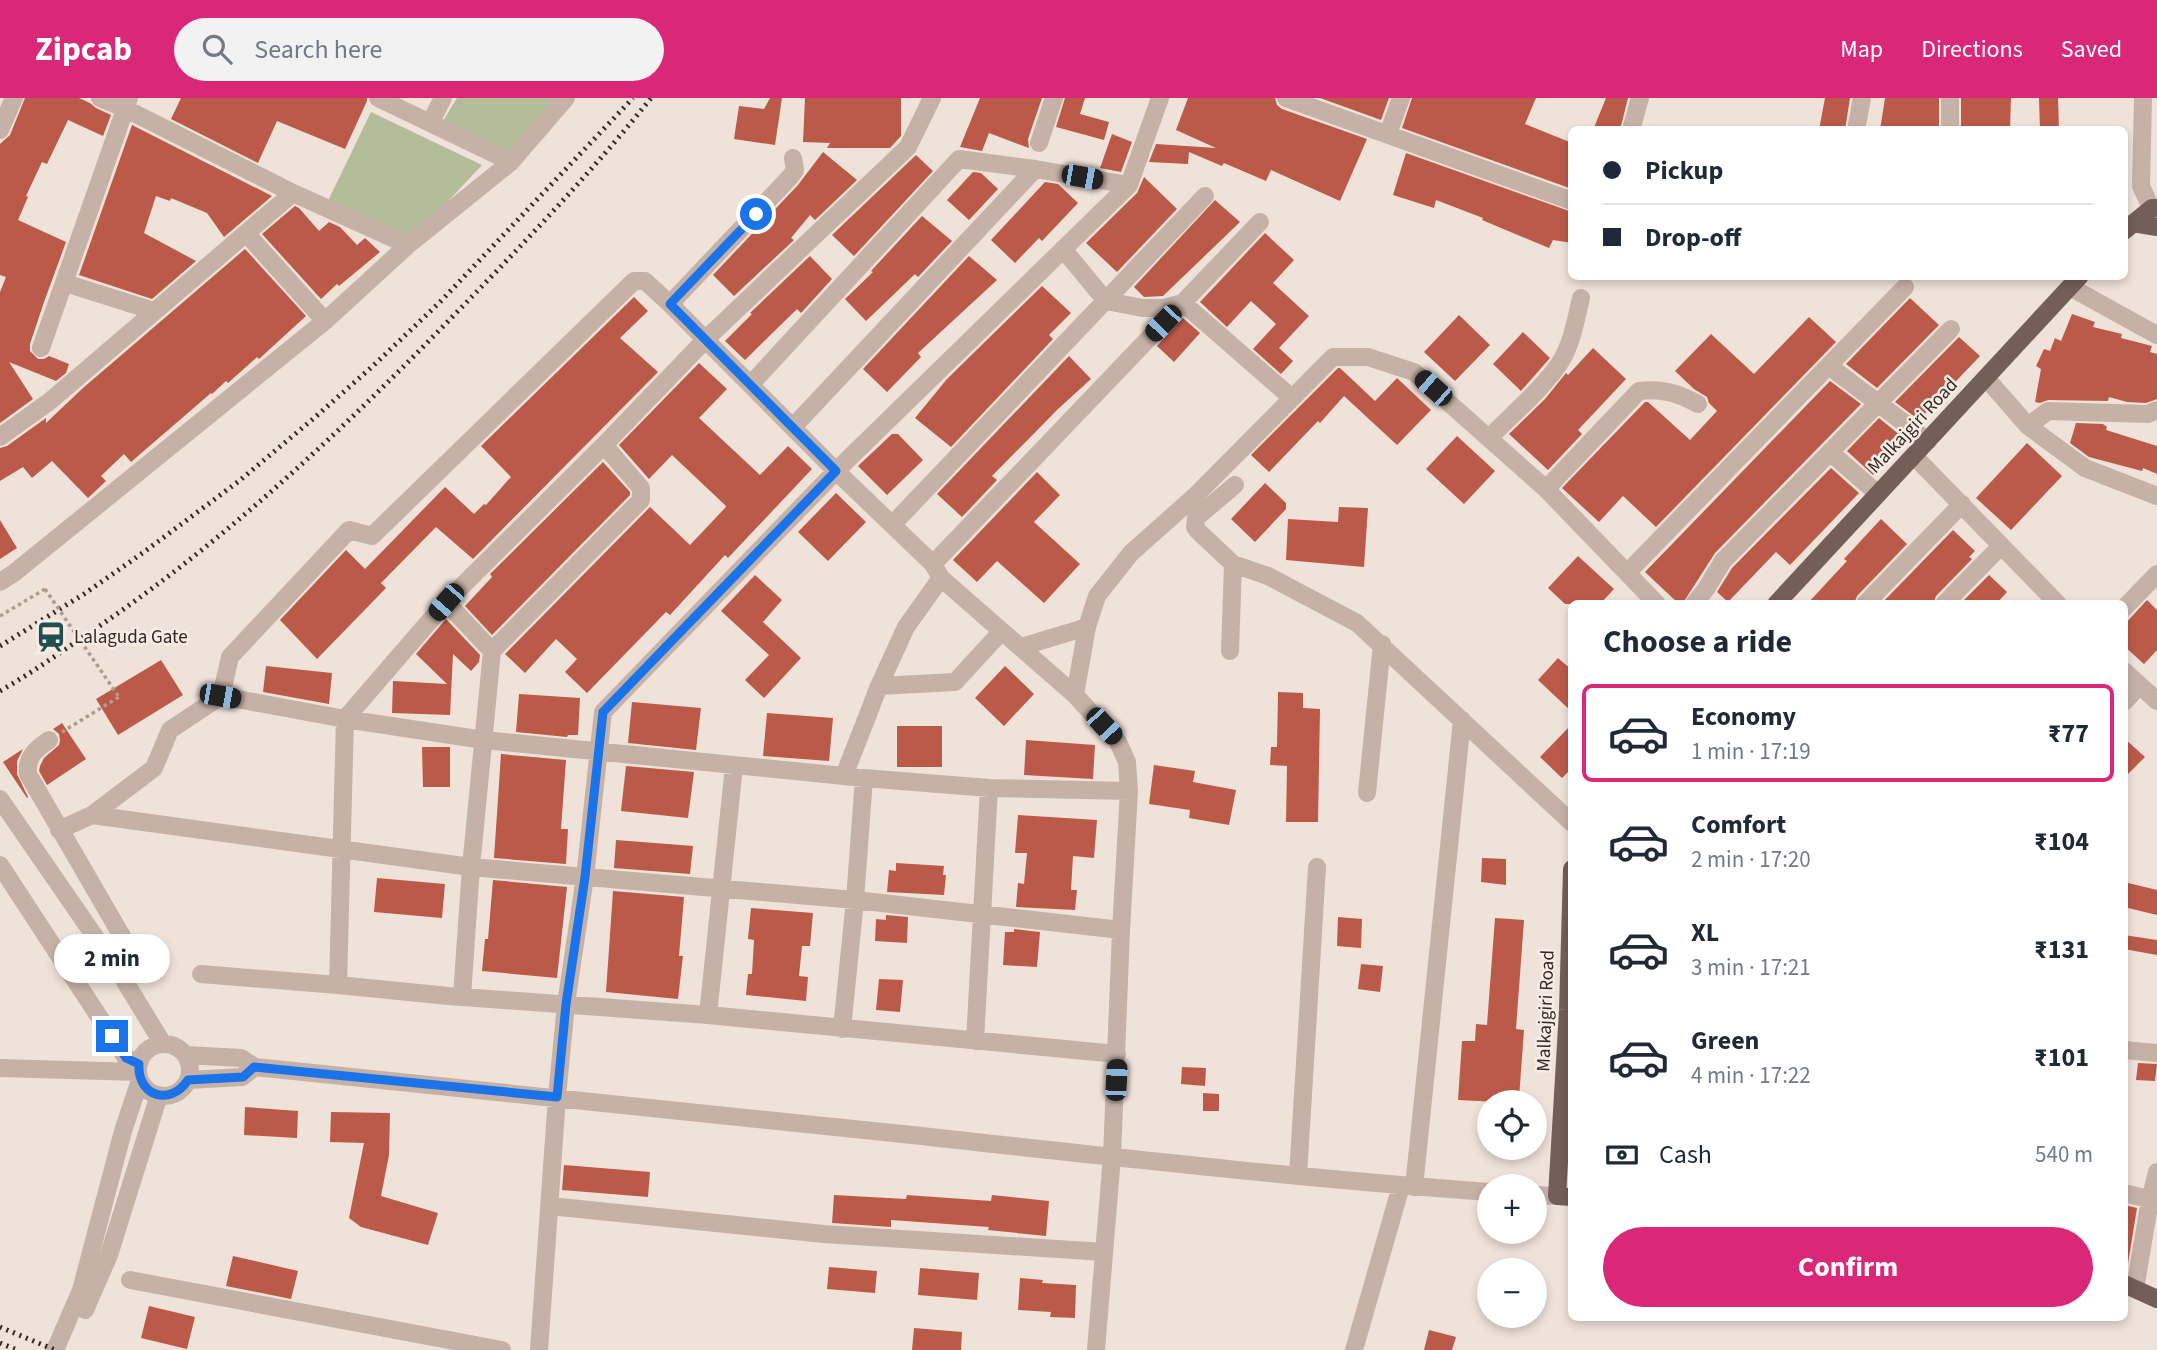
<!DOCTYPE html>
<meta charset="utf-8">
<style>
:root{--surface:#fff;--page:#f2f2f3;--text:#1f2937;--muted:#747a83;--line:#e0e1e3;--accent:#db2777}
body{margin:0;font-family:"Source Sans 3",sans-serif;background:var(--page);color:var(--text);height:100vh;display:flex;flex-direction:column;font-size:26px;white-space:nowrap}
*{box-sizing:border-box;margin:0}
p{font-size:23px;color:var(--muted)}
.icon{flex:none;width:38px;height:38px;fill:none;stroke:currentColor;stroke-width:2;stroke-linecap:round;stroke-linejoin:round}
.map{position:relative;flex:1;overflow:hidden}
.side{position:absolute;left:1568px;top:502px;width:560px;height:721px;display:flex;flex-direction:column;background:var(--surface);border-radius:10px;box-shadow:0 4px 10px #0003}
.side>*{flex:none}
.banner{position:absolute;left:1568px;top:28px;width:560px;height:154px;border-radius:10px;box-shadow:0 4px 10px #0003;display:grid;align-content:center;height:154px;padding:0 35px;background:var(--surface)}
.buttons{position:absolute;left:1477px;top:992px;display:grid;gap:14px}
.buttons a{display:grid;place-items:center;width:70px;height:70px;border-radius:50%;background:var(--surface);box-shadow:0 4px 10px #0003;font-size:35px}
.end{position:absolute;width:32px;height:32px;margin:-16px;border:9px solid #1a73e8;background:#fff;box-shadow:0 0 0 4px #fff}
.from{border-radius:50%}
.bubble{position:absolute;height:49px;border-radius:24px;background:var(--surface);box-shadow:0 4px 10px #0003;font-size:23px;font-weight:700;line-height:49px;text-align:center}
.car{position:absolute;width:21px;height:42px;margin:-21px -10px;border-radius:9px;box-shadow:0 0 5px 2px #0007;background:linear-gradient(#222 24%,#8ab4d8 0 40%,#222 0 76%,#8ab4d8 0 86%,#222 0)}
.banner b{display:flex;align-items:center;gap:24px;height:66px;font-size:26px}
.banner b+b{border-top:2px solid var(--line)}
.banner i{width:18px;height:18px;background:var(--text)}
ul{padding:0;list-style:none}
li{display:flex;align-items:center;gap:21px;height:98px;margin:0 14px 10px;padding:0 21px;border:4px solid transparent;border-radius:10px}
li div{flex:1}
li b{display:block;font-size:26px}
li em{font-style:normal;font-weight:700}
li.on{border-color:var(--accent)}
li>.icon{width:63px;height:63px;stroke-width:1.5}
h2{padding:0 35px;font-size:32px;line-height:84px}
.pay{display:flex;align-items:center;gap:18px;height:77px;padding:0 35px;font-size:26px}
.pay p{margin-inline-start:auto}
.button{display:flex;gap:14px;margin-top:auto;padding:14px 35px}
.button a{flex:1;height:80px;border-radius:42px;background:var(--accent);color:#fff;font-size:28px;font-weight:700;line-height:80px;text-align:center}
header{display:flex;align-items:center;gap:42px;box-sizing:border-box;height:98px;padding:0 35px;background:var(--accent);color:#fff}
header strong{font-size:33px}
nav{display:flex;gap:38px;margin-inline-start:auto;font-size:24px}
.search{width:490px;height:63px;background:var(--page);display:flex;align-items:center;gap:18px;box-sizing:border-box;padding:0 24px;border-radius:38px;color:var(--muted);font-size:26px}
.map>svg:first-child{display:block}
.green{fill:#b4bc9a}
.building{fill:#bc5a49}
.lines{fill:none;stroke-linecap:round;stroke-linejoin:round}
.path{stroke:#b19b90;stroke-width:3.5;stroke-dasharray:3.5 3.5;stroke-linecap:butt}
.minor{stroke:#c6b1a6;stroke-width:18}
.major{stroke:#735f58;stroke-width:18}
.rail{stroke:#322926;stroke-width:5;stroke-dasharray:2 5;stroke-linecap:butt}
.path-bridge{stroke:#b19b90;stroke-width:3.5;stroke-dasharray:3.5 3.5;stroke-linecap:butt}
.route{stroke:#1a73e8;stroke-width:9}
.labels{text-anchor:middle;dominant-baseline:central;stroke-width:5;stroke-linejoin:round;paint-order:stroke}
.street-label{font-size:19px;fill:#322926;stroke:#f7ede5}
.poi-label{font-size:19px;fill:#322926;stroke:#f7ede5;text-anchor:start}
</style>
<header>
<strong>Zipcab</strong>
<div class="search"><svg class="icon" aria-label="search" viewBox="0 0 24 24"><circle cx="10" cy="10" r="6"/><path d="M15 15l6 6"/></svg>Search here</div>
<nav><a>Map</a><a>Directions</a><a>Saved</a></nav>
</header>
<div class="map">
<svg width="2157" height="1252" viewBox="0 0 2157 1252">
<rect width="100%" height="100%" fill="#efe2d9"/>
<path class="green" d="M457,0h100l-48,56 -66,-33z
M371,14l111,53 -73,78 -82,-40z"/>
<path class="building" d="M25,0h54l11,5 6,5 15,7 -8,21 -35,-16 -21,44 -5,-2 -16,34 2,1 -10,23 48,22 -22,60 -14,42v7l8,8h6l5,-3 20,8 -3,9 -10,8 -47,-19 24,37 -33,24v-131l6,-15 -6,-2v-131l10,-9z
M181,0h186v3l-22,48 -68,-28 -19,42 -87,-44z
M770,0h12l-7,47 -41,-6 5,-33 25,3z
M805,0h96v38l-11,12h-63l3,-5 -27,-1z
M980,0h62l-14,41 1,9 -40,-15 -7,18 -22,-4z
M1065,0h20l-5,16 29,8 -5,18 -48,-13z
M1188,0h87l2,7 5,4 85,30 -27,62 -69,-31 -5,11 -42,-18 -2,3 -33,-14 -1,12 -39,-2 7,-18 60,4 -40,-18z
M1320,0h69l-8,22z
M1412,0h124l-11,26 47,19v46l-170,-61z
M1606,0h22l-8,32h-27z
M1825,0h25l-5,32h-26z
M1885,0h54v32h-59z
M1961,0h50l-1,32h-49z
M2039,0h19l1,32h-19z
M132,27l140,71 -48,41 -17,-24 -36,-15 -1,3 -14,-5 -12,37 52,28 -44,38 -73,-24z
M1112,36l20,8 -11,30 -21,-4z
M823,54l34,28 -42,40 -5,-5 -19,23 3,2 -60,56 -21,-21 85,-90z
M1406,55l166,59v31l-19,-3 -4,8 -67,-28 1,-2 -47,-18 -2,8 -41,-13z
M916,57l17,16 -79,85 -22,-21z
M973,74l8,1 17,16 -29,31 -22,-20z
M1144,79l33,32 -60,63 -31,-29 51,-50z
M1045,84l13,2 20,19 -36,38 -3,-3 -24,25 -24,-23z
M1215,102l25,22 -77,74 -19,1 -10,-10z
M295,108l4,2 20,23 10,-9 11,5 17,18 8,-7 15,14 -41,34 -2,-2 -16,15 -59,-65z
M922,118l30,25 -34,36 -3,-3 -49,47 -21,-22 28,-27 -2,-1z
M1265,135l29,27 -21,23 36,33 -30,32 14,13 -12,13 -28,-25 23,-25 -25,-23 -24,26 -27,-25z
M245,151l61,67 -47,43 -2,-2 -29,26 -2,-2 -14,13 -1,-1 -80,69 -7,-8 -23,22 5,5 -18,17 -36,-37 -20,17 -9,-11 -23,14v-33l7,-2 39,-28v5l37,-35z
M810,158l22,23 -31,34 -4,-4 -52,51 -20,-19 27,-27 -2,-1z
M969,158l28,24 -79,73 3,4 -34,35 -24,-23z
M1042,188l29,27 -22,22 4,4 -102,108 -36,-29 32,-39z
M634,199l14,14 -28,27 38,34 -185,187 -37,-32 -55,56 5,5 -69,71 -37,-39 66,-70 19,19 80,-82 29,27 10,-10 2,1 25,-28 -30,-31z
M1910,200l29,27 -62,63 -31,-24z
M2072,216l23,8 -2,5 29,7 -1,4 31,8 -2,6 7,2v45l-11,4 -19,-1 -18,-5 -1,4 -60,-1 -8,3 -5,-1 6,-33 -5,-3 8,-17 6,2 5,-13 6,3z
M1459,217l31,30 -35,36 -31,-29z
M1809,219l27,25 -180,185 -33,-31 -24,26 -37,-34 83,-86h3l42,38 27,-29 -8,-8 -2,-6 -13,-8 -19,-18 36,-37 43,40z
M1183,220l17,15 -26,29 -17,-16z
M1523,234l27,26 -29,33 -28,-27z
M1959,239l21,19 -61,64 -24,-18z
M1593,250l33,31 -48,51 4,4 -34,36 -39,-36 36,-35 21,-26 2,2z
M1069,258l22,23 -33,30 -66,67 5,4 -35,37 -25,-23z
M699,265l28,26 -28,29 61,57 28,-29 24,23 -84,89 -3,-3 -55,60 -4,-3 -79,81 -22,-21 12,-13 -21,-20 -31,34 -20,-19 145,-147 40,38 35,-37 1,-2 -54,-51 -23,24 -30,-34z
M1338,270h2l35,33 22,-23 34,32 -34,35 -53,-49 -24,27 -2,-2 -49,51 -18,-17z
M1830,283l31,23 -146,149 -32,50 -4,1 -34,-32z
M1879,320l27,22 -33,35 -26,-24z
M2076,325l27,1 4,3 -1,3 51,16v28l-14,-6 -1,3 -53,-14 -19,-14z
M892,336h6l25,26 -36,35 -29,-29z
M1457,338l38,35 -31,33 -38,-35z
M2027,345l35,33 -51,54 -35,-32z
M603,364l27,30v3l-138,140 -27,-29 27,-29 -2,-3z
M1831,370l28,25 -69,72 -14,-13 -48,50 -11,-10 15,-24z
M1037,374l23,23 -26,27 46,42 -36,39 -47,-42 -20,21 -24,-22z
M1265,385l21,20v6l-31,33 -24,-23z
M836,395l30,29 -38,39 -30,-29z
M1339,409l29,1 -4,59 -78,-7 2,-41 50,3z
M1881,421l26,25 -50,52 -3,8h-47l40,-43 -3,-2z
M0,422l17,28 -17,11z
M1953,432l22,21 -6,6 3,2 -36,37 -3,8h-52z
M1578,458l36,33 -14,15h-35l-17,-16z
M755,477l27,25 -19,22 38,36 -37,40 -19,-18 24,-25 -48,-44z
M1989,477l18,17 -11,12h-36z
M2147,502l10,10v40l-13,14 -20,-18v-21z
M446,521l34,36 -1,7 -8,9 -18,-17 -3,61 -58,-2 1,-32 54,3 -31,-30z
M1558,560l14,12v42l-34,-32z
M161,562l22,35 -65,40 -22,-36z
M266,568l66,7 -3,31 -66,-12z
M1005,568l29,28 -30,32 -29,-28z
M1278,594l25,1v15l17,1 -2,113h-32l1,-56 -17,-1 1,-18h6z
M519,596l61,4 -2,37h-10l-1,2 -51,-5z
M632,604l69,6 -5,42 -68,-7z
M767,615l66,5 -4,43 -66,-5z
M62,625l24,36 -39,26 -8,-14 1,-5 4,-8 15,-13 1,-5 -1,-6 -6,-5z
M1572,626v44l-10,10 -22,-21z
M897,628h45v41h-45z
M2124,640l21,19 -21,21z
M1026,642l69,5 -2,34 -69,-4z
M422,649h28v40h-27z
M23,651l-6,12v13l11,23 -1,1 -24,-36z
M501,656l65,6 -5,69h7l-2,35 -72,-6z
M1154,667l41,6 -2,11 43,8 -7,35 -40,-7 1,-8 -41,-6z
M626,668l68,6 -6,46 -67,-7z
M1018,717l79,5 -3,38 -21,-2 -2,34h6l-2,20 -59,-3 2,-24 6,1 3,-31h-12z
M616,742l77,6 -3,28 -76,-6z
M1482,760l24,1v26l-25,-3z
M896,765l48,3 -1,9h3l-2,20 -57,-3 2,-22 7,1z
M377,780l68,6 -3,34 -68,-6z
M493,782l74,7 -10,91 -75,-7 3,-32h3z
M2124,784l33,8v25l-33,-8z
M613,793l71,6 -5,59h4l-5,43 -72,-7z
M751,810l62,5 -3,33h-8l-3,30 9,1 -2,24 -60,-6 2,-21h4l2,-34 -6,-1z
M886,817l22,2 -1,26 -32,-2 1,-22 10,1z
M1338,819l24,2 -1,29 -24,-2z
M1495,820l29,2 -8,109 8,1 -5,68 -21,-1v5l-40,-2 4,-59h13l1,-17 11,1z
M1014,831l26,3 -3,35 -34,-2 2,-33h9z
M2124,837l33,5v15l-33,-6z
M1361,866l22,2 -3,26 -22,-3z
M879,881l24,1 -3,32 -24,-2z
M2138,965l19,1 -2,17 -19,-1z
M1182,969l24,1 -1,18 -24,-2z
M1203,995l16,1v17h-16z
M245,1009l53,4 -1,27 -53,-3z
M331,1014l59,1 -1,42 -8,41 57,17 -10,32 -67,-18 -12,-9 15,-75 -34,-1z
M564,1067l86,7 -2,25 -86,-7z
M834,1097l72,4 1,-4 84,6 1,-6 57,6 -3,35 -58,-6 1,-3 -98,-7v7l-59,-4z
M2124,1107l13,3 -9,55 -4,-1z
M233,1158l65,15 -7,28 -65,-13z
M829,1169l48,4 -2,22 -48,-4z
M920,1170l59,5 -2,27 -59,-5z
M1020,1180l23,2 -1,3 34,2 -1,33 -25,-1 1,-5 -33,-2z
M149,1208l46,11 -8,32 -46,-11z
M914,1230l48,4 -1,18h-49z
M1429,1232l27,7 -4,13h-28z"/>
<g class="lines">
<path class="path" d="M0,518l45,-27
M62,634l57,-35"/>
<path class="minor" d="M100,0l24,10 169,85 115,52
M378,0l133,64
M1286,0l286,103
M2143,0l-2,88 16,35
M430,25l13,-25
M0,32l14,-32
M1631,32l9,-32
M1856,32l6,-32
M1950,32v-32
M1388,36l13,-36
M1039,45l15,-45
M246,135l79,88
M1063,151l43,52 37,7h20l20,-5 109,95
M65,185l89,28
M2070,189l87,48
M670,206l120,-127 5,-7 -2,-12
M41,250l88,-250
M1829,268l99,75
M1987,281l41,47 57,42 72,28
M751,286l208,-225 76,10 94,16
M2028,328l20,-15 100,3 9,-4
M793,329l242,-258
M0,339l50,-36 243,-208
M1489,340c22,-23 55,-50 72,-77 11,-18 15,-42 20,-63
M1830,354l48,42
M1914,358l144,148
M1546,391l93,-98c22,-3 39,2 59,13
M892,427l313,-329
M933,466l327,-342
M1233,466l-35,-33 -3,-4 1,-9 39,-33
M1627,475l278,-286
M0,484l14,-9 311,-252 83,-76 103,-83 55,-64
M446,504l46,49 -21,216 -9,129
M1694,506l12,-15 17,-28 228,-232
M1865,506l97,-100
M1944,506l57,-58
M2124,510l33,-34
M1021,549l66,-20
M492,553l149,-151v-12l-37,-43
M1230,553l3,-87 35,12 89,47 215,200
M2124,573l33,30
M879,588l76,-4 47,-51
M221,598l124,23 139,21 380,38 125,10 140,3
M2124,604l15,-16
M49,642c-13,9 -23,17 -21,34l95,164 4,16 -9,16
M844,678l35,-90 27,-59 35,-49
M1367,695l15,-149
M0,701l118,171 45,74
M92,717l379,52 384,33 266,30
M59,732l33,-15 62,-47 16,-38 51,-34 9,-39 119,-127 23,6 262,-255h11l25,23 166,167 97,93 8,14 134,117
M0,767l126,193 13,6
M201,876l137,11 111,11 259,19 409,39
M338,887l7,-266 101,-117 158,-157 102,-106 202,-192 24,-49
M708,917l26,-249
M842,931l13,-129 9,-122
M975,943l14,-253
M138 972a26 26 0 1 1 52 0a26 26 0 1 1-52 0Z
M2124,952l33,3
M186,957l55,3 14,9c219,21 438,44 657,68 192,21 384,43 577,57
M0,970l138,4
M188,982l54,-3 13,-10
M1298,1078l19,-309
M1414,1089l48,-467
M2124,1095l33,8
M1535,1097l22,1
M550,1108l274,28 280,18
M130,1182l372,70
M2135,1191l15,-89 7,-28
M85,1212l24,-55 50,-160
M55,1252l26,-60 42,-159 17,-51
M539,1252l18,-253 9,-93 19,-127 18,-165 233,-241 293,-286 31,-87
M1096,1252l16,-193 9,-227 8,-139 -2,-29 -9,-20 -43,-47 12,-68 10,-31 34,-43 64,-57 138,-139h35l46,15 132,117 111,115
M1354,1252l47,-164"/>
<path class="major" d="M2133,125l24,4
M2124,133l28,-23h5
M1776,506l304,-328
M1572,771l-4,141 -11,186 15,1
M2124,1186l33,15"/>
<path class="rail" d="M0,548l84,-52 60,-42 95,-71 74,-62 61,-54 66,-63 193,-204
M0,593c28,-16 54,-34 80,-52 141,-93 262,-208 379,-329 66,-68 133,-138 192,-212
M0,1229l55,23
M0,1245l17,7"/>
<path class="path-bridge" d="M45,491l74,108"/>
</g>
<g class="lines">
<path class="route" d="M112,938l14,22 13,6c-2,32 31,43 49,16l55,-3 11,-10 303,30 9,-93 19,-127 18,-165 233,-241 -166,-167 86,-90"/>
</g>
<defs>
<g id="station-bare" transform="scale(2.415)"><path d="M-3-6H3Q5-6 5-4V2Q5 4 3 4L4.5 6H3L1.5 4h-3L-3 6H-4.5L-3 4Q-5 4-5 2V-4Q-5-6-3-6ZM-3.5-4v3h7v-3ZM-3.5 1v1.5H-2V1ZM2 1v1.5H3.5V1Z" fill="#1f504f" stroke="#f7ede5" stroke-width="2.5" paint-order="stroke"/></g>
</defs>
<g fill-rule="evenodd">
<use href="#station-bare" x="51" y="539"/>
</g>
<g class="labels">
<g class="street-label">
<text transform="translate(1913 328) rotate(-47)">Malkajgiri Road</text>
<text transform="translate(1546 913) rotate(-88)">Malkajgiri Road</text>
</g>
<g class="poi-label">
<text x="74" y="539">Lalaguda Gate</text>
</g>
</g>
</svg>
<div class="buttons">
<a><svg class="icon" aria-label="locate" viewBox="0 0 24 24"><circle cx="12" cy="12" r="6"/><path d="M12 2v4M12 18v4M2 12h4M18 12h4"/></svg></a>
<a>+</a>
<a>−</a>
</div>
<i class="end from" style="left:756px;top:116px"></i>
<i class="end" style="left:112px;top:938px"></i>
<div class="bubble" style="left:54px;top:836px;width:116px">2 min</div>
<i class="car" style="left:1082px;top:79px;rotate:100deg"></i>
<i class="car" style="left:1163px;top:225px;rotate:224deg"></i>
<i class="car" style="left:1433px;top:290px;rotate:311deg"></i>
<i class="car" style="left:446px;top:504px;rotate:221deg"></i>
<i class="car" style="left:220px;top:598px;rotate:100deg"></i>
<i class="car" style="left:1104px;top:628px;rotate:137deg"></i>
<i class="car" style="left:1116px;top:982px;rotate:3deg"></i>
<div class="banner">
<b><i class="from"></i>Pickup</b>
<b><i></i>Drop-off</b>
</div>
<section class="side">
<h2>Choose a ride</h2>
<ul>
<li class="on"><svg class="icon" aria-label="car" viewBox="0 0 24 24"><path d="M5 17H2v-5l4-1 3-4h7l3 4 3 1v5h-3M9 17h6M6 11h13"/><circle cx="7" cy="17" r="2"/><circle cx="17" cy="17" r="2"/></svg><div><b>Economy</b><p>1 min · 17:19</p></div><em>₹77</em></li>
<li><svg class="icon" aria-label="car" viewBox="0 0 24 24"><path d="M5 17H2v-5l4-1 3-4h7l3 4 3 1v5h-3M9 17h6M6 11h13"/><circle cx="7" cy="17" r="2"/><circle cx="17" cy="17" r="2"/></svg><div><b>Comfort</b><p>2 min · 17:20</p></div><em>₹104</em></li>
<li><svg class="icon" aria-label="car" viewBox="0 0 24 24"><path d="M5 17H2v-5l4-1 3-4h7l3 4 3 1v5h-3M9 17h6M6 11h13"/><circle cx="7" cy="17" r="2"/><circle cx="17" cy="17" r="2"/></svg><div><b>XL</b><p>3 min · 17:21</p></div><em>₹131</em></li>
<li><svg class="icon" aria-label="car" viewBox="0 0 24 24"><path d="M5 17H2v-5l4-1 3-4h7l3 4 3 1v5h-3M9 17h6M6 11h13"/><circle cx="7" cy="17" r="2"/><circle cx="17" cy="17" r="2"/></svg><div><b>Green</b><p>4 min · 17:22</p></div><em>₹101</em></li>
</ul>
<div class="pay"><svg class="icon" aria-label="cash" viewBox="0 0 24 24"><path d="M3 7h18v10H3z"/><circle cx="12" cy="12" r="2"/></svg>Cash<p>540 m</p></div>
<div class="button"><a>Confirm</a></div>
</section>
</div>
